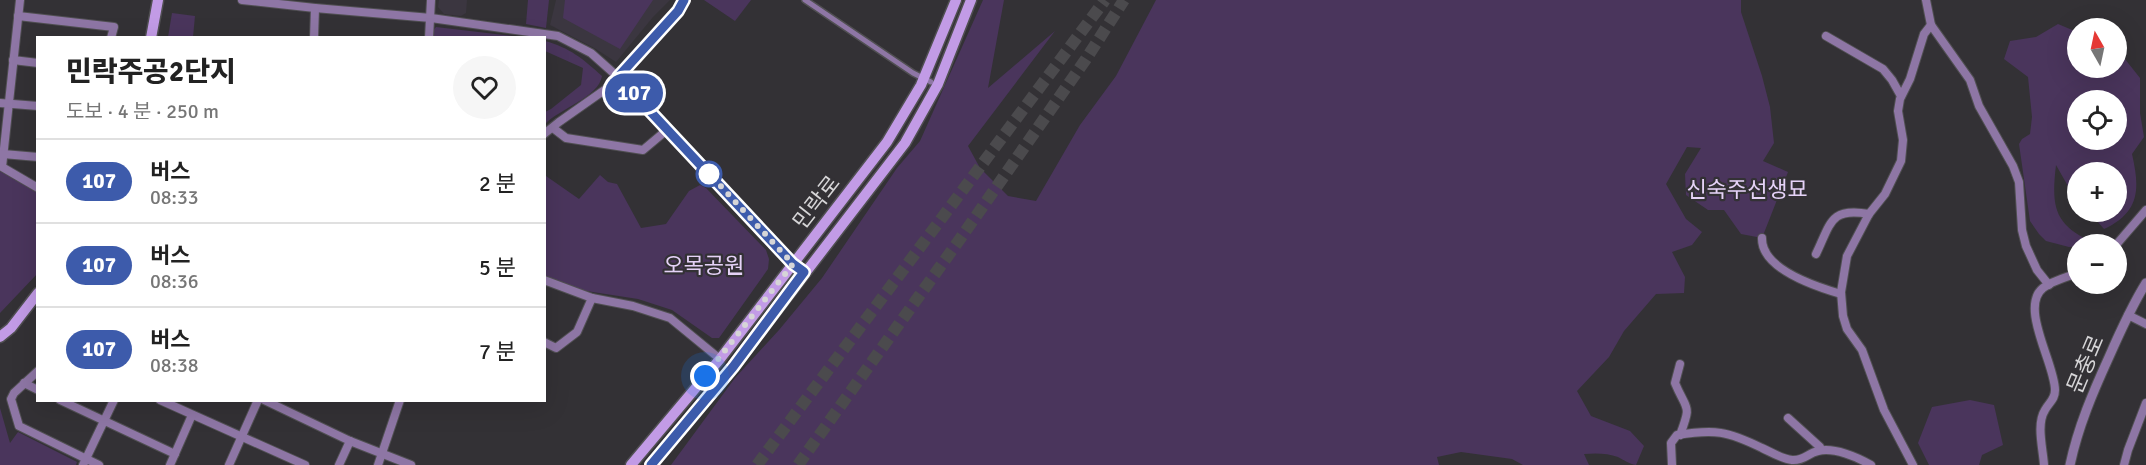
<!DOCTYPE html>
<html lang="ko">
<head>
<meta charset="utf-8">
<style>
	body { margin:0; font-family:Signika,"Noto Sans KR",sans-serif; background:#f6f6f6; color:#222; height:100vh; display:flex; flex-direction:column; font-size:22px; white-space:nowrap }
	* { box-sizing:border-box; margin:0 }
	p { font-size:20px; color:#767676 }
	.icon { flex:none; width:33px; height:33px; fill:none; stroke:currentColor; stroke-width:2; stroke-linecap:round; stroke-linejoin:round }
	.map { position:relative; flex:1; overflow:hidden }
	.side { position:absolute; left:36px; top:36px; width:510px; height:366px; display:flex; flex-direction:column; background:#fff; border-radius:0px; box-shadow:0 6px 24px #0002 }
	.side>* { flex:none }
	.badge { padding:0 12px; border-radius:20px; font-size:21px; line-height:39px }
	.needle { width:39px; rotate:351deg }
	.tools { position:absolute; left:2067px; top:18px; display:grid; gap:12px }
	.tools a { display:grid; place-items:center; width:60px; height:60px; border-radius:50%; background:#fff; box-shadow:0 6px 24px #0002; font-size:30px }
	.you { position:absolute; width:30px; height:30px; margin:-15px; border:4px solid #fff; border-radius:50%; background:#1a73e8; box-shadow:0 0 0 9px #1a73e833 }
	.map>.badge { position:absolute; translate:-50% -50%; box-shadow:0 0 0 3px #fff }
	.round { display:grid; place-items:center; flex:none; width:63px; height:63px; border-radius:32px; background:#f6f6f6 }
	.summary { display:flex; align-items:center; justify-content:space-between; height:102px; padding:0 30px }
	h1 { font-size:28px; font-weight:800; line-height:45px }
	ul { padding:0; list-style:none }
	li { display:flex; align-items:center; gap:18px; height:84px; padding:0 30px; border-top:2px solid #e0e0e0 }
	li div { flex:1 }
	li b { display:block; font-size:22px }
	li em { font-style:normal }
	li .badge { min-width:66px; font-weight:700; text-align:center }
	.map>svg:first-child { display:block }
	.built { fill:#3b3640 }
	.green { fill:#4a355c; fill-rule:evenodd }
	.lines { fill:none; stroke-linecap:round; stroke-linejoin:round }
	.trunk-tunnel { stroke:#4b4a4d; stroke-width:12; stroke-dasharray:12 6; stroke-linecap:butt }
	.pedestrian-casing { stroke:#504f52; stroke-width:8 }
	.minor-casing { stroke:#504f52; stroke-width:10 }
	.tertiary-casing { stroke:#504f52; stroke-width:11 }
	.secondary-casing { stroke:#504f52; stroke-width:13 }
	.pedestrian { stroke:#8e76a5; stroke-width:5 }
	.minor { stroke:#8e76a5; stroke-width:8 }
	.tertiary { stroke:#8e76a5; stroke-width:9 }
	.secondary { stroke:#c29be6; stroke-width:10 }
	.line-casing { stroke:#fff; stroke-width:14 }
	.line { stroke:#3d5bab; stroke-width:9 }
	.walk { stroke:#d6d5d7; stroke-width:6; stroke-dasharray:0 10.8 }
	.stop-dot { fill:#fff; stroke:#3d5bab; stroke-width:3 }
	.labels { text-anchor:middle; stroke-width:4.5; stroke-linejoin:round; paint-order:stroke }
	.park-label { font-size:22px; fill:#e5d2f7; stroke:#333135 }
	.street-label { font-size:22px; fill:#d6d5d7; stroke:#333135 }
</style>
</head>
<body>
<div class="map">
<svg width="2146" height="465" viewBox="0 0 2146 465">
	<rect width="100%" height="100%" fill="#333135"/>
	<g class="built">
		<path d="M439 0H467L466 13 461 16 444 14 438 7Z"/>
		<path d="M556 0H670L653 17 616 62 596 49 550 25Z"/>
	</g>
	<g class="green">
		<path d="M528 0H549L546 28 526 24Z"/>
		<path d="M565 0H653L620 49 563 18Z"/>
		<path d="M704 0H751L735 21Z"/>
		<path d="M983 0H1004L988 88 1055 31 968 146 980 168 1008 196 1036 201 1080 125 1116 76 1156 0H1741V12L1762 76 1770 107 1774 143 1763 161 1788 172 1762 238 1741 234 1724 210H1708L1686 195 1685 174 1701 148 1687 147 1666 184 1686 219 1702 232 1692 245 1672 252 1685 277 1684 293 1656 294 1624 331 1609 357 1577 391 1591 416 1630 431 1644 446 1636 465C1629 464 1624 460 1618 457 1608 453 1595 453 1584 454L1589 465H1523L1512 459 1461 452 1437 457 1439 465H671L735 378 779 330 822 278 897 168 920 141Z"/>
		<path d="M172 13 195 16 193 37H168Z"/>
		<path d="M2058 24 2077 32 2078 68H2116L2117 49 2140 78V113L2144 137 2132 154C2140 189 2140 212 2104 229L2089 212H2116V172H2078L2077 202 2056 165C2051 208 2054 226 2097 244L2069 247 2046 241 2039 234 2030 221 2019 144 2022 139 2030 134 2032 117 2028 77 2004 59 2010 41 2036 37ZM2078 100H2116V140H2078Z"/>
		<path d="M436 27 521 37 431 38 432 32Z"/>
		<path d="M545 41C570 48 582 58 602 76 599 97 559 109 545 124V112L551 109 581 85 583 68 545 51Z"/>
		<path d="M0 171 37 192 38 273 0 313Z"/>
		<path d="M600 175 608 182 617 184 641 228 666 224 689 191 700 185 706 188 766 250 769 259 768 269 719 338H712L672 310 638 299 580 290 545 279 544 177 546 176 579 199Z"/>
		<path d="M1970 400 1994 405 2003 445 1982 455 1979 465H1929L1918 443 1932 407Z"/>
		<path d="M0 408 10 443 18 432 77 462 76 465H0Z"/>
	</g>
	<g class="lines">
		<g class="trunk-tunnel">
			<path d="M757 465 1105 0"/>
			<path d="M798 465 960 239 1086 59 1124 0"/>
		</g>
		<defs>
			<path id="pedestrian" d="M805 0 913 73 931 82"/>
			<g id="minor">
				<path d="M20 0 2 167 38 188"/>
				<path d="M242 0 315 8 431 18 558 36 591 53 618 77 793 264 804 272"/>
				<path d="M1926 0 1931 25 1970 80 1979 106 2013 166 2019 182 2022 230 2026 246 2037 270 2049 285"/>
				<path d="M18 16 114 27 111 38"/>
				<path d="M1826 36 1883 69 1892 80 1901 96"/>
				<path d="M314 38 315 8"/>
				<path d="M429 38 431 0"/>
				<path d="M13 60 38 63"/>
				<path d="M0 103 38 106"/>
				<path d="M553 128 566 138 643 150 668 129"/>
				<path d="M544 134 559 122 613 84 678 11 684 0"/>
				<path d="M3 154 38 157"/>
				<path d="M1762 238C1761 269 1817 287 1841 294"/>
				<path d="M2116 245 2146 210"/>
				<path d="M1816 254C1831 223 1830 207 1869 214"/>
				<path d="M544 280 592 298 633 306 670 318 720 359"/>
				<path d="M2128 315 2146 324"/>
				<path d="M544 342 556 348 577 332 592 298"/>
				<path d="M38 371 14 393 11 399 19 426 99 465"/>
				<path d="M24 383 38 390"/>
				<path d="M60 400 175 454"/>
				<path d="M160 400 305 465"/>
				<path d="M264 400 350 441 411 465"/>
				<path d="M1788 418 1820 447 1821 450"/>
				<path d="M1680 435C1692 403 1687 412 1675 383L1680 364"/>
				<path d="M83 465 114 400"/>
				<path d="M170 465 192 415"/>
				<path d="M229 465 258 400"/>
				<path d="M339 465 350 441"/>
				<path d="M378 465 400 400"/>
				<path d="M1672 465 1671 443 1677 435C1715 429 1727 431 1762 448 1771 452 1782 459 1792 460 1804 461 1808 453 1818 451 1834 447 1857 457 1871 465"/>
				<path d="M1913 465 1884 410 1862 350 1847 329 1843 316 1841 292 1847 256 1869 214 1885 194 1901 161 1903 140 1898 111 1900 99 1910 79 1924 34 1931 25"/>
				<path d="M2044 465C2043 449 2036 424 2045 410 2049 402 2055 400 2055 390 2055 364 2019 307 2043 288 2052 281 2067 277 2078 273"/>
				<path d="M2124 465 2128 450 2146 403"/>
			</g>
			<path id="tertiary" d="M2070 465C2078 427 2093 392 2109 357 2120 332 2131 307 2146 283"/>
			<g id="secondary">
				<path d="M151 38 158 0"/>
				<path d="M0 337 11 328 38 293"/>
				<path d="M631 465 720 359 887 142 921 85 956 0"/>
				<path d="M651 465 733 367 905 143 938 84 971 0"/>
			</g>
		</defs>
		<use href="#pedestrian" class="pedestrian-casing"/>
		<use href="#minor" class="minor-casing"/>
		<use href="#tertiary" class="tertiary-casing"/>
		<use href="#secondary" class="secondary-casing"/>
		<use href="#pedestrian" class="pedestrian"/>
		<use href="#minor" class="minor"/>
		<use href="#tertiary" class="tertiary"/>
		<use href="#secondary" class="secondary"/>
	</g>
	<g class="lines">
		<defs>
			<path id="line" d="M651 465 733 367 804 272 793 264 618 77 678 11 684 0"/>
		</defs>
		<use href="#line" class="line-casing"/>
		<use href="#line" class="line"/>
		<path class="walk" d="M705 376 793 264 704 168 709 174"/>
	</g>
	<circle class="stop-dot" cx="709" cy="174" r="12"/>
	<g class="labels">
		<g class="park-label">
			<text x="1747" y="197">신숙주선생묘</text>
			<text x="704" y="273">오목공원</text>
		</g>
		<g class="street-label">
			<text transform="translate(816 202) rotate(-52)" y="8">민락로</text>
			<text transform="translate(2085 364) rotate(-67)" y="8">문충로</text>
		</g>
	</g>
</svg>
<div class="tools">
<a><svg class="needle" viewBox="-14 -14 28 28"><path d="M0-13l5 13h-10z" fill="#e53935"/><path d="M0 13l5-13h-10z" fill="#767676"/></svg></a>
<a><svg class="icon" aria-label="locate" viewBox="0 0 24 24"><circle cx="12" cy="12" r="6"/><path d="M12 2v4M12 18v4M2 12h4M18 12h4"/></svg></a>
<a>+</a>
<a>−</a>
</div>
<div class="you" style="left:705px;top:376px"></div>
<b class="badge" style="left:634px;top:93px;background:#3d5bab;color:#fff">107</b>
<section class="side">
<div class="summary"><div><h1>민락주공2단지</h1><p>도보 · 4 분 · 250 m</p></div><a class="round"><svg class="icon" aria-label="heart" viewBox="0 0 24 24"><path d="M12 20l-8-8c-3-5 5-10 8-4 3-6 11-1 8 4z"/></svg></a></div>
<ul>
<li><span class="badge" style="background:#3d5bab;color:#fff">107</span><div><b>버스</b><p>08:33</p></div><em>2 분</em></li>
<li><span class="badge" style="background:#3d5bab;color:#fff">107</span><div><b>버스</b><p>08:36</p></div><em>5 분</em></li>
<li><span class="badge" style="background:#3d5bab;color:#fff">107</span><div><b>버스</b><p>08:38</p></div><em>7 분</em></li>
</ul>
</section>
</div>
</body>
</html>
